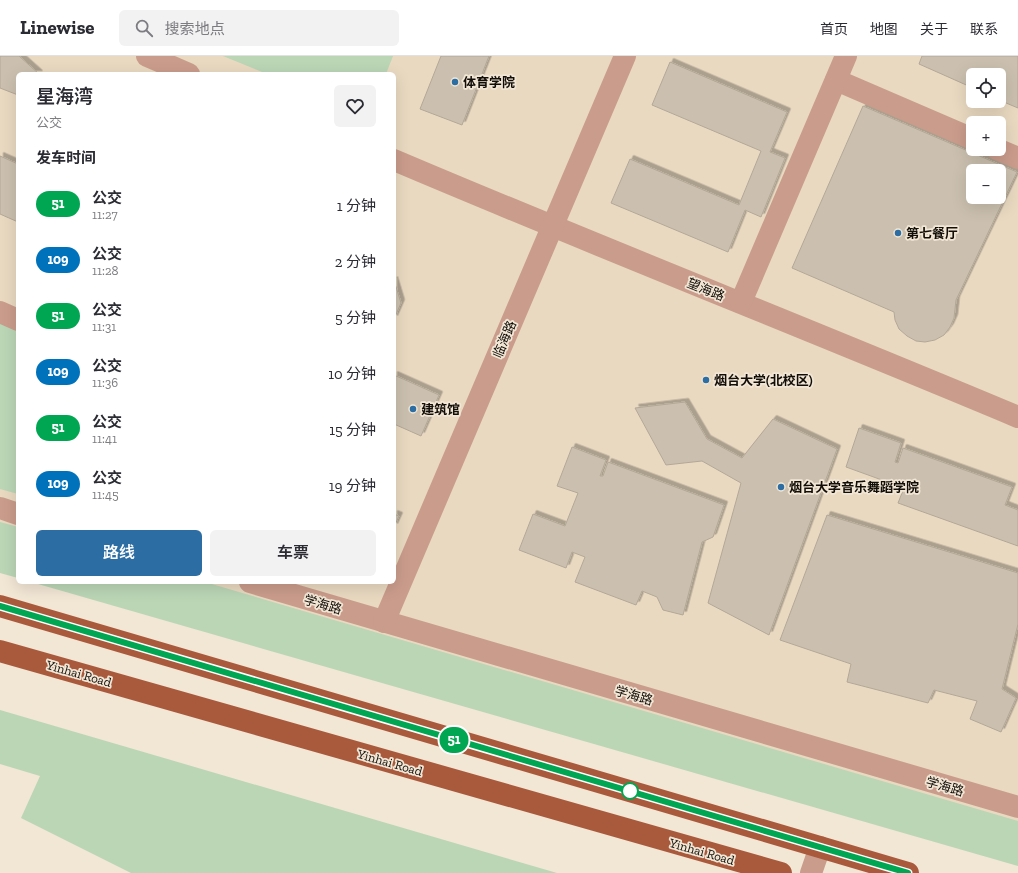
<!DOCTYPE html>
<html lang="zh">
<head>
<meta charset="utf-8">
<style>
	body { margin:0; font-family:"Zilla Slab","Noto Sans SC",serif; background:#f2f2f3; color:#2b2b33; height:100vh; display:flex; flex-direction:column; font-size:15px; white-space:nowrap }
	* { box-sizing:border-box; margin:0 }
	p { font-size:13px; color:#7c7c81 }
	.icon { flex:none; width:22px; height:22px; fill:none; stroke:currentColor; stroke-width:2; stroke-linecap:round; stroke-linejoin:round }
	.map { position:relative; flex:1; overflow:hidden }
	.details { position:absolute; left:16px; top:16px; width:380px; height:512px; display:flex; flex-direction:column; background:#fff; border-radius:6px; box-shadow:0 4px 16px #0002 }
	.details>* { flex:none }
	.badge { padding:0 8px; border-radius:13px; font-size:14px; line-height:26px }
	.buttons { position:absolute; left:966px; top:12px; display:grid; gap:8px }
	.buttons a { display:grid; place-items:center; width:40px; height:40px; border-radius:6px; background:#fff; box-shadow:0 4px 16px #0002; font-size:20px }
	.map>.badge { position:absolute; translate:-50% -50%; box-shadow:0 0 0 2px #fff }
	h2 { padding:0 20px; font-size:15px; line-height:36px }
	.round { display:grid; place-items:center; flex:none; width:42px; height:42px; border-radius:6px; background:#f2f2f3 }
	.summary { display:flex; align-items:center; justify-content:space-between; height:68px; padding:0 20px }
	h1 { font-size:19px; font-weight:600; line-height:30px }
	.action { display:flex; gap:8px; margin-top:auto; padding:8px 20px }
	.action a { flex:1; height:46px; border-radius:6px; background:#2c6da3; color:#fff; font-size:16px; font-weight:600; line-height:46px; text-align:center }
	.action a+a { background:#f2f2f3; color:#2b2b33 }
	ul { padding:0; list-style:none }
	li { display:flex; align-items:center; gap:12px; height:56px; padding:0 20px }
	li div { flex:1 }
	li b { display:block; font-size:15px }
	li em { font-style:normal }
	li .badge { min-width:44px; font-weight:700; text-align:center }
	header { display:flex; align-items:center; gap:24px; box-sizing:border-box; height:56px; padding:0 20px; background:#fff; border-bottom:1px solid #e1e1e2 }
	header strong { font-size:19px }
	nav { display:flex; gap:22px; margin-inline-start:auto; font-size:14px }
	.search { width:280px; height:36px; background:#f2f2f3; display:flex; align-items:center; gap:10px; box-sizing:border-box; padding:0 14px; border-radius:6px; color:#7c7c81; font-size:15px }
	.map>svg:first-child { display:block }
	.built { fill:#e9d9c1; fill-rule:evenodd }
	.green { fill:#bad6b5 }
	.building { fill:#cbc0af; stroke:#b3a897; fill-rule:evenodd; filter:url(#shadow) }
	.lines { fill:none; stroke-linecap:round; stroke-linejoin:round }
	.minor { stroke:#ca9c8c; stroke-width:22 }
	.major { stroke:#a9593c; stroke-width:22 }
	.line-casing { stroke:#fff; stroke-width:9 }
	.line { stroke:#00a651; stroke-width:6 }
	.poi-dot { fill:#2c6da3; stroke:#f2e6d5; stroke-width:1.5 }
	.stop-dot { fill:#fff; stroke:#00a651; stroke-width:2 }
	.labels { text-anchor:middle; stroke-width:3.5; stroke-linejoin:round; paint-order:stroke }
	.poi-label { font-size:13px; font-weight:bold; fill:#110d08; stroke:#f2e6d5; text-anchor:start }
	.street-label { font-size:13px; fill:#110d08; stroke:#f2e6d5 }
</style>
</head>
<body>
<header>
<strong>Linewise</strong>
<div class="search"><svg class="icon" aria-label="search" viewBox="0 0 24 24"><circle cx="10" cy="10" r="6"/><path d="M15 15l6 6"/></svg>搜索地点</div>
<nav><a>首页</a><a>地图</a><a>关于</a><a>联系</a></nav>
</header>
<div class="map">
<svg width="1018" height="817" viewBox="0 0 1018 817">
	<defs>
		<filter id="shadow"><feDropShadow dx="3.5" dy="-3.5" stdDeviation="0" flood-color="#0004"/></filter>
	</defs>
	<rect width="100%" height="100%" fill="#f2e6d5"/>
	<path class="built" d="M0 0H1018V796L68 526H394V18H18V512L0 507ZM973 19H999V45H973ZM973 67H999V93H973ZM973 115H999V141H973Z"/>
	<g class="green">
		<path d="M223 0H393L386 18H267Z"/>
		<path d="M0 267 18 274V438L0 433Z"/>
		<path d="M0 466 18 471V522L0 517Z"/>
		<path d="M31 526H205L1018 765V810Z"/>
		<path d="M0 654 557 817H131L21 762 40 720 0 708Z"/>
	</g>
	<g class="building">
		<path d="M0 0H19L39 18H18V39L0 32Z"/>
		<path d="M441 0H489L462 69 420 53Z"/>
		<path d="M922 0H1018V52L999 44V19H973V32L919 8Z"/>
		<path d="M670 6 787 56 770 96 785 102 761 161 745 154 728 196 611 147 630 103 739 149 761 95 652 49Z"/>
		<path d="M863 50 1017 116 956 244 954 262 950 271 944 279 935 284 925 286 916 285 907 280 899 273 895 264 894 256 792 212ZM973 115H999V141H973Z"/>
		<path d="M0 100 18 108V166L0 158Z"/>
		<path d="M394 224 401 247 394 263Z"/>
		<path d="M394 319 439 339 421 380 394 368Z"/>
		<path d="M685 346 707 383 742 402 773 363 837 393 769 579 708 547 741 427 702 405 666 409 635 352Z"/>
		<path d="M859 372 901 387 895 406 898 407 903 392 1012 431 1005 449 1018 454V490L898 447 904 432 846 411Z"/>
		<path d="M572 391 606 404 600 420H603L608 406 724 449 713 481 702 486 683 559 663 554 657 541 642 535 636 549 575 526 585 501 572 496 566 512 519 494 533 458 565 470 578 437 557 430Z"/>
		<path d="M394 458 399 460 394 471Z"/>
		<path d="M827 459 1018 517V568L1002 633 1016 642 1001 676 970 663 977 645 934 634 928 647 847 626 851 608 780 584Z"/>
	</g>
	<g class="lines">
		<g class="minor">
			<path d="M147 0 189 18"/>
			<path d="M836 24 973 83"/>
			<path d="M997 93 1018 102"/>
			<path d="M394 104C601 192 811 274 1018 361"/>
			<path d="M741 246 846 0"/>
			<path d="M0 256 18 264"/>
			<path d="M0 452 18 458"/>
			<path d="M250 526 1018 751"/>
			<path d="M384 566 625 0"/>
			<path d="M811 817 820 791"/>
		</g>
		<g class="major">
			<path d="M0 550 908 817"/>
			<path d="M0 595 781 817"/>
		</g>
	</g>
	<g class="lines">
		<defs>
			<path id="line" d="M0 550 908 817"/>
		</defs>
		<use href="#line" class="line-casing"/>
		<use href="#line" class="line"/>
	</g>
	<g class="poi-dot">
		<circle cx="455" cy="26" r="4"/>
		<circle cx="898" cy="177" r="4"/>
		<circle cx="706" cy="324" r="4"/>
		<circle cx="413" cy="353" r="4"/>
		<circle cx="781" cy="431" r="4"/>
	</g>
	<circle class="stop-dot" cx="630" cy="735" r="8"/>
	<g class="labels">
		<g class="poi-label">
			<text x="463" y="31">体育学院</text>
			<text x="906" y="182">第七餐厅</text>
			<text x="714" y="329">烟台大学(北校区)</text>
			<text x="421" y="358">建筑馆</text>
			<text x="789" y="436">烟台大学音乐舞蹈学院</text>
		</g>
		<g class="street-label">
			<text transform="translate(706 233) rotate(22)" y="5">望海路</text>
			<text transform="translate(504 283) rotate(-67)" y="5">临海路</text>
			<text transform="translate(323 548) rotate(16)" y="5">学海路</text>
			<text transform="translate(79 617) rotate(16)" y="5">Yinhai Road</text>
			<text transform="translate(634 639) rotate(16)" y="5">学海路</text>
			<text transform="translate(390 706) rotate(16)" y="5">Yinhai Road</text>
			<text transform="translate(945 730) rotate(16)" y="5">学海路</text>
			<text transform="translate(702 795) rotate(16)" y="5">Yinhai Road</text>
		</g>
	</g>
</svg>
<div class="buttons">
<a><svg class="icon" aria-label="locate" viewBox="0 0 24 24"><circle cx="12" cy="12" r="6"/><path d="M12 2v4M12 18v4M2 12h4M18 12h4"/></svg></a>
<a>+</a>
<a>−</a>
</div>
<b class="badge" style="left:454px;top:684px;background:#00a651;color:#fff">51</b>
<section class="details">
<div class="summary"><div><h1>星海湾</h1><p>公交</p></div><a class="round"><svg class="icon" aria-label="heart" viewBox="0 0 24 24"><path d="M12 20l-8-8c-3-5 5-10 8-4 3-6 11-1 8 4z"/></svg></a></div>
<h2>发车时间</h2>
<ul>
<li><span class="badge" style="background:#00a651;color:#fff">51</span><div><b>公交</b><p>11:27</p></div><em>1 分钟</em></li>
<li><span class="badge" style="background:#0072bc;color:#fff">109</span><div><b>公交</b><p>11:28</p></div><em>2 分钟</em></li>
<li><span class="badge" style="background:#00a651;color:#fff">51</span><div><b>公交</b><p>11:31</p></div><em>5 分钟</em></li>
<li><span class="badge" style="background:#0072bc;color:#fff">109</span><div><b>公交</b><p>11:36</p></div><em>10 分钟</em></li>
<li><span class="badge" style="background:#00a651;color:#fff">51</span><div><b>公交</b><p>11:41</p></div><em>15 分钟</em></li>
<li><span class="badge" style="background:#0072bc;color:#fff">109</span><div><b>公交</b><p>11:45</p></div><em>19 分钟</em></li>
</ul>
<div class="action"><a>路线</a><a>车票</a></div>
</section>
</div>
</body>
</html>
